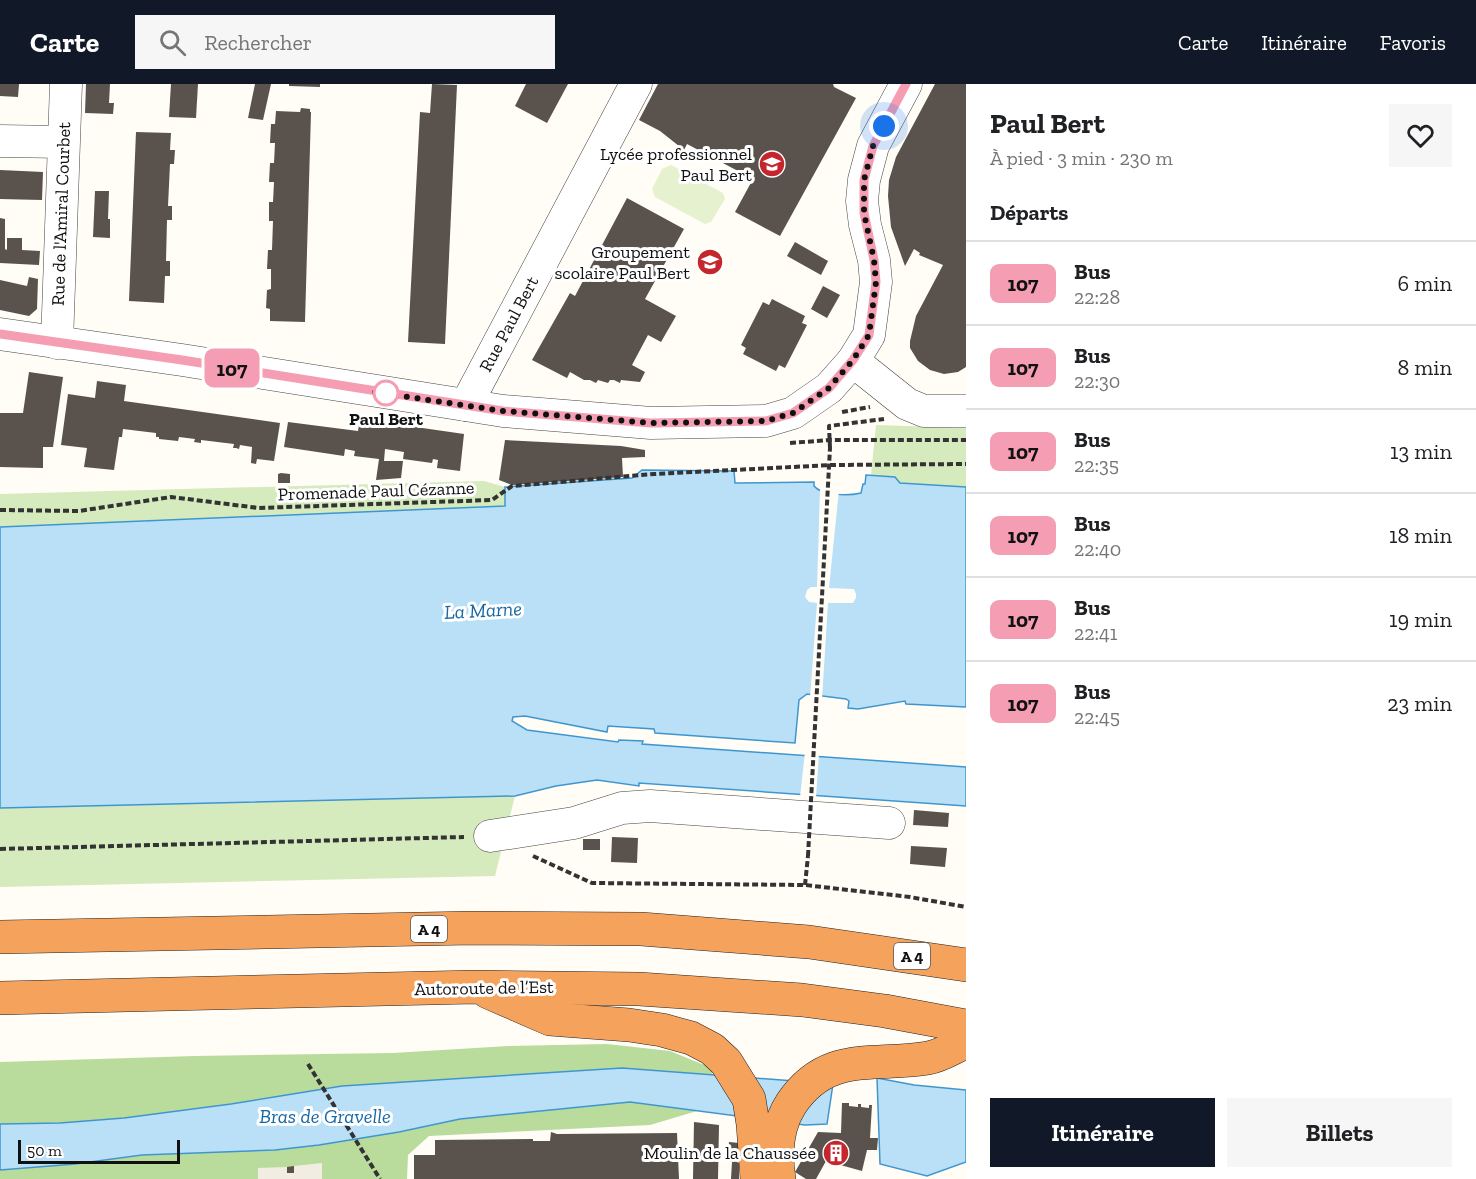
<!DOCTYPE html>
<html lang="fr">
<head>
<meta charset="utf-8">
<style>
	body { margin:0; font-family:"Zilla Slab",serif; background:#f6f6f6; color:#202124; height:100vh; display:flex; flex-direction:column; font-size:22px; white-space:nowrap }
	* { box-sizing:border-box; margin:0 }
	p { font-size:20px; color:#757577 }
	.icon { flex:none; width:33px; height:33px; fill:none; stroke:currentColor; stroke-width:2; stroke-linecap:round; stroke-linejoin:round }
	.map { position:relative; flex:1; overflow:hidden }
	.side { display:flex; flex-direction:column; background:#fff; width:510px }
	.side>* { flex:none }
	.badge { padding:0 12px; border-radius:9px; font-size:21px; line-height:39px }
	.scale { position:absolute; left:18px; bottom:15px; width:162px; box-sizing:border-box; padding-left:6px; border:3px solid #111; border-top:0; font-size:16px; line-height:21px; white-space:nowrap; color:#111; -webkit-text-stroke:4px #fff; paint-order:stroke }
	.you { position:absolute; width:30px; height:30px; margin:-15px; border:4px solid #fff; border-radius:50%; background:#1a73e8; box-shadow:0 0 0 9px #1a73e833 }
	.map>.badge { position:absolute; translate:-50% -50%; box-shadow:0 0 0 3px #fff }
	h2 { padding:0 24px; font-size:22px; line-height:54px }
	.round { display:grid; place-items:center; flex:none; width:63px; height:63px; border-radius:0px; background:#f6f6f6 }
	.head { display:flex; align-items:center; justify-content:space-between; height:102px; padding:0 24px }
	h1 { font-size:28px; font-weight:800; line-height:45px }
	.action { display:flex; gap:12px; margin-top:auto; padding:12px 24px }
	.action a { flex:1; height:69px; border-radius:0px; background:#111827; color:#fff; font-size:24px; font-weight:800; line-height:69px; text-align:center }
	.action a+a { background:#f6f6f6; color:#202124 }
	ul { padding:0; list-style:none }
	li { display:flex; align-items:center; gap:18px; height:84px; padding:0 24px; border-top:2px solid #e0e0e0 }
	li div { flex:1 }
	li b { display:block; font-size:22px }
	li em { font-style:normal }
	li .badge { min-width:66px; font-weight:700; text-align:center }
	header { display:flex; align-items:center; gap:36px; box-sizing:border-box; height:84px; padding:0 30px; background:#111827; color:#fff }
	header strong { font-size:28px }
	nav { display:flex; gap:33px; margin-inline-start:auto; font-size:21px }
	.search { width:420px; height:54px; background:#f6f6f6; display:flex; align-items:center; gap:15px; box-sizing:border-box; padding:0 21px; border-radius:0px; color:#757577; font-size:22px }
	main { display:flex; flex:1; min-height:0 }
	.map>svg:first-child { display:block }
	.green { fill:#d5ebbd }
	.forest { fill:#b9dc9c }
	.pitch { fill:#e6f2cf }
	.plaza { fill:#f1ede2 }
	.water { fill:#b9e0f7; stroke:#3f96cf; stroke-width:1.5 }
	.pier { fill:#fffdf5 }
	.building { fill:#5a524d }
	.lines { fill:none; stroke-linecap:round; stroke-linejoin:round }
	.minor-casing { stroke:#444; stroke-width:33 }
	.highway-casing { stroke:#222; stroke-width:34 }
	.path { stroke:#333; stroke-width:4; stroke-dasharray:6 3; stroke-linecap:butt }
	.minor { stroke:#fff; stroke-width:32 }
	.highway { stroke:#f5a25d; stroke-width:33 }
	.path-bridge { stroke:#333; stroke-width:4; stroke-dasharray:6 3; stroke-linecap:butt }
	.line-casing { stroke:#fff; stroke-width:14 }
	.line { stroke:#f59eb3; stroke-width:9 }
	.walk { stroke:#111; stroke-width:6; stroke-dasharray:0 10.8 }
	.stop-dot { fill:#fff; stroke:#f59eb3; stroke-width:3 }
	.labels { text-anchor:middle; stroke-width:6; stroke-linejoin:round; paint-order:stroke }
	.shield { fill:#fff; stroke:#585858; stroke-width:1.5 }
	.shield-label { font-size:16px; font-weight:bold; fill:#111 }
	.poi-label { font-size:18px; fill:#111; stroke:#fff; text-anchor:end }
	.street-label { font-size:18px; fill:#111; stroke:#fff }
	.stop-label { font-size:18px; font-weight:bold; fill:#111; stroke:#fff }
	.water-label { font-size:20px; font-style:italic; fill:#1768a6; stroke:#fff }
</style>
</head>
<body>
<header>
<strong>Carte</strong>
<div class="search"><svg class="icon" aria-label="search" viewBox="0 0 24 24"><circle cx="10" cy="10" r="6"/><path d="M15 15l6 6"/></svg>Rechercher</div>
<nav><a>Carte</a><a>Itinéraire</a><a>Favoris</a></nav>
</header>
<main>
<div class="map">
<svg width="966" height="1095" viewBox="0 0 966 1095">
	<rect width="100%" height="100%" fill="#fffdf5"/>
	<g class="green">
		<path d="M876 341 966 344V403L900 399 871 391Z"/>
		<path d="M484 397 505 403V422L0 443V410Z"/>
		<path d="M515 712 495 792 0 803V724Z"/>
	</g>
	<g class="forest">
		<path d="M607 960 670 967 714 985 711 992 622 984 342 1002 231 1020 124 1034 60 1039 0 1040V978L195 972 393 969 508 962Z"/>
		<path d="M630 1018 697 1027 650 1041 429 1052 408 1071 407 1095H0V1086L75 1080 142 1071 275 1066 399 1048 460 1035Z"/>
	</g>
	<path class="pitch" d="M671 81 723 109 725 115 711 138 705 140 655 113 652 105 662 85Z"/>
	<path class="plaza" d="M322 1079V1095H258V1084L287 1083V1089H293L294 1082Z"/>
	<g class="water">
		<path d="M642 386 734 387 735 399 814 398V402C822 412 849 412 861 409L863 400H865L866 391 895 393 900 399 966 403V623L906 620 905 617 858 625 848 624 849 617 846 615 807 610 799 616 795 659 655 649 654 645 608 642 607 648 525 632 513 633 512 637 527 646 618 658 619 656 643 657 642 660 966 683V722L639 699V702L597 696 556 702 515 712 0 724V443L505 422V403L632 394Z"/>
		<path d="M622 984 833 1000 827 1040 805 1041 630 1018 460 1035 399 1048 319 1061 275 1066 142 1071 75 1080 0 1086V1040L60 1039 124 1034 231 1020 342 1002Z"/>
		<path d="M877 994 914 1001 966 1006V1078L927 1092 880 1080Z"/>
	</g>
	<g class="pier">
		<path d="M820 405 839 406 829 504 854 505 856 510V514L853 519H828L822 615 810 614 817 519 809 518 805 513 807 506 811 503H817Z"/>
		<path d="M805 668 819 669 816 714 800 713Z"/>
	</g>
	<g class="building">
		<path d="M0 0H19L18 13 0 12Z"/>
		<path d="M86 0H110L109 19H114L113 30 85 29Z"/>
		<path d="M171 0H198L196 34 169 33Z"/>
		<path d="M255 0H271L263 36 248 34Z"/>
		<path d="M289 0H320V3L289 2Z"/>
		<path d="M432 0 457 1 445 260 408 258 420 28 430 29Z"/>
		<path d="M526 0H568L547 39 515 22Z"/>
		<path d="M658 0H833L834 3 856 14 780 152 735 128 753 95 687 60 684 66 660 47 639 36Z"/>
		<path d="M935 0H966V283L958 288 944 290 930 286 918 277 910 264V257L916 232 943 181 919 171 920 169 914 165 905 182 891 143 888 112 889 96 896 73Z"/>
		<path d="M301 24 310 25V28H311L305 238 270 237V225L266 224 267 206 271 205V185H267L268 166H272L273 137H269V118H273L274 98H269L270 79H274L275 59H270L271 40H275L276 27 300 28Z"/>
		<path d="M136 48 171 49 170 66H175L174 80H170L168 122H172V136H167L166 177H170V192H165L164 219 129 217Z"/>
		<path d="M0 86 43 88 42 116 0 115Z"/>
		<path d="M95 107H109L108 135H110V154L93 153Z"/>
		<path d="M627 114 684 145 645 215 676 232 661 258 648 251 632 281 645 288 640 298 621 296 620 299 614 296H610L608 299 598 296 596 299 590 296H584L570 288 567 294 532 276 570 209 575 212Z"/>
		<path d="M0 134 5 135V165L7 166V154H22V166L40 167 39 181 0 179Z"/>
		<path d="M795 158 828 177 821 191 787 172Z"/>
		<path d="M29 193 38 195 37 225 29 232 0 226V196L27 202Z"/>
		<path d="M823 202 840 211 827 234 811 225Z"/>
		<path d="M772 215 805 232 802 239 807 241 785 284 779 281 776 287 743 270 746 264 741 261 763 218 769 221Z"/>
		<path d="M29 288 63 293 53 363H43V384L0 383V329H23Z"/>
		<path d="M97 297 126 301 124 317 280 339 274 377 257 375 256 380 251 379 252 363 240 361 239 365 236 364H233L234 360 201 356V359L194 358 195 355 179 353 178 357 159 355V353H156V349L123 345 122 353H119L114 386 84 383 87 364 61 361 68 310 95 314Z"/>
		<path d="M360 335 464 350 460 387 437 384 438 376 433 375 432 379 403 375 404 368 385 365 384 377H403L401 394 376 396 379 375 354 372 355 367 345 365 344 372 284 363 288 338 358 347Z"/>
		<path d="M505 356 621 362 645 366V373L622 374 623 393 512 401 499 396Z"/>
		<path d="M281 389 290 390V399H278V390Z"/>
		<path d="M914 726 949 729 948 743 913 741Z"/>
		<path d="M612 753 638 754 637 779 611 778Z"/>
		<rect x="583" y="755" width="17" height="11"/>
		<path d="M911 762 947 764 945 783 910 780Z"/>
		<path d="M842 1019H849V1022L858 1023V1020H861V1023L869 1024V1021H872L870 1054H878L877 1066H867L862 1087 826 1077 816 1095H806L795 1088 818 1048 841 1049Z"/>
		<path d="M694 1038 719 1041 718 1095H693Z"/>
		<path d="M551 1048 557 1050 677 1049 679 1095H414V1071H435V1056L533 1055V1057H550Z"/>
		<path d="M729 1058 739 1059 737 1078 739 1079V1095H731L732 1078H727Z"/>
		<path d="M294 1082V1089H287V1083Z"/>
	</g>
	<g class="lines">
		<defs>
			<g id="minor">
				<path d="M0 57 63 58"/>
				<path d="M0 250 182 276 503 327 651 339 766 337 793 329 829 304 853 277 869 251 876 198 874 176 865 141 862 117 864 96 873 62 906 0"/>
				<path d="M57 259 66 0"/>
				<path d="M853 277 907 320 924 327H966"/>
				<path d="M466 321 636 0"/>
				<path d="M490 752 574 739 622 724 650 722 889 739"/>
			</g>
			<g id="highway">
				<path d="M0 853 473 844 641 845 809 858 966 881"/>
				<path d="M488 908 550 935 629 941 662 946 691 954 712 965 726 978 749 1015 753 1040 757 1095"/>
				<path d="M0 914 475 903 639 905 802 916 885 927 966 942"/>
				<path d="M779 1095C775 1069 776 1043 791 1020 827 966 874 983 928 974 941 972 954 963 966 958"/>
			</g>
		</defs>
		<use href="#minor" class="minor-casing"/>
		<use href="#highway" class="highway-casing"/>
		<g class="path">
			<path d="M842 328 870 323"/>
			<path d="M790 359 830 356H966"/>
			<path d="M830 364 829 342 884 335"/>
			<path d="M0 426 79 427 171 413 259 424 492 416 512 402 654 390 832 381 966 380"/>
			<path d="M0 765 464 753"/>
			<path d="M533 772 592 799 805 801 910 813 966 823"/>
			<path d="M805 801 808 772"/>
			<path d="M308 980 380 1095"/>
		</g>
		<use href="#minor" class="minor"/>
		<use href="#highway" class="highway"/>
		<path class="path-bridge" d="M808 772 830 364"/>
	</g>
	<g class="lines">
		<defs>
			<path id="line" d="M0 250 182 276 503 327 651 339 766 337 793 329 829 304 853 276 869 251 876 198 874 176 864 129V96L873 62 906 0"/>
		</defs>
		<use href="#line" class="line-casing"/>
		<use href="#line" class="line"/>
		<path class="walk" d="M386 309 375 308 503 327 651 339 766 337 793 329 829 304 853 276 869 251 876 198 874 176 864 129V96L873 62 884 42"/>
	</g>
	<defs>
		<symbol id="school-disc" viewBox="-11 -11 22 22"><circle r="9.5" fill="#c4262e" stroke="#fff"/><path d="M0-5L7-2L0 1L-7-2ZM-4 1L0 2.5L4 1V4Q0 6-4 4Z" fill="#fff"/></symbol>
		<symbol id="building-disc" viewBox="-11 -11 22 22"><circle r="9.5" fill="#c4262e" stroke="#fff"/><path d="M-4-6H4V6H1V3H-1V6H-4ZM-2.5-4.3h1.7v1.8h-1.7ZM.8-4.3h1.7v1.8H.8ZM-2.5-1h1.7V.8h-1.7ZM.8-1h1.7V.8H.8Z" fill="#fff"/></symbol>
	</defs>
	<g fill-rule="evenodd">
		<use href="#school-disc" x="757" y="65" width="30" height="30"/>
		<use href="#school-disc" x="695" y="163" width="30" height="30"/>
		<use href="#building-disc" x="821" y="1054" width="30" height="30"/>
	</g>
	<circle class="stop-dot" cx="386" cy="309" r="12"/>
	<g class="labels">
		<g class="shield">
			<rect x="411" y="832" width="36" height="26" rx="4.5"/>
			<rect x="894" y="859" width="36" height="26" rx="4.5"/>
		</g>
		<g class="shield-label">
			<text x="429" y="851">A 4</text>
			<text x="912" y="878">A 4</text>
		</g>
		<g class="poi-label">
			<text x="752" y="76">Lycée professionnel<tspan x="752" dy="21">Paul Bert</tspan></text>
			<text x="690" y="174">Groupement<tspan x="690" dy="21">scolaire Paul Bert</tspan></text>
			<text x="816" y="1075">Moulin de la Chaussée</text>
		</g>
		<g class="street-label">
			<text transform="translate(61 130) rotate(-88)" y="6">Rue de l'Amiral Courbet</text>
			<text transform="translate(509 240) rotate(-62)" y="6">Rue Paul Bert</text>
			<text transform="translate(376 407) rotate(-2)" y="6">Promenade Paul Cézanne</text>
			<text transform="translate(484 904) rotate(-1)" y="6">Autoroute de l’Est</text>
		</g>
		<g class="stop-label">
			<text x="386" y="341">Paul Bert</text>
		</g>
		<g class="water-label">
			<text transform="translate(483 526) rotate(-3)" y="7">La Marne</text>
			<text x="325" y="1039">Bras de Gravelle</text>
		</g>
	</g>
</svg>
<div class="scale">50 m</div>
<div class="you" style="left:884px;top:42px"></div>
<b class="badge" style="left:232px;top:284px;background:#f59eb3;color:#111">107</b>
</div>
<section class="side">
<div class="head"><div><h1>Paul Bert</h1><p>À pied · 3 min · 230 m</p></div><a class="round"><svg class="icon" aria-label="heart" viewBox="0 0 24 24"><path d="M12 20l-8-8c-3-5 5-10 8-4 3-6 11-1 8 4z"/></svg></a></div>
<h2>Départs</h2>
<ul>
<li><span class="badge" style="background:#f59eb3;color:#111">107</span><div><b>Bus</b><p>22:28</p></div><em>6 min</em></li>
<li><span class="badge" style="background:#f59eb3;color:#111">107</span><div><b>Bus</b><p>22:30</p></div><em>8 min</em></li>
<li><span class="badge" style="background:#f59eb3;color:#111">107</span><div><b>Bus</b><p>22:35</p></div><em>13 min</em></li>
<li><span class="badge" style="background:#f59eb3;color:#111">107</span><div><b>Bus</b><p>22:40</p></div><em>18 min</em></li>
<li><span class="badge" style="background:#f59eb3;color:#111">107</span><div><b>Bus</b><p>22:41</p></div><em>19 min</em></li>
<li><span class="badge" style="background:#f59eb3;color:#111">107</span><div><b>Bus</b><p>22:45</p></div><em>23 min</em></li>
</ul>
<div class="action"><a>Itinéraire</a><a>Billets</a></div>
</section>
</main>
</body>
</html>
